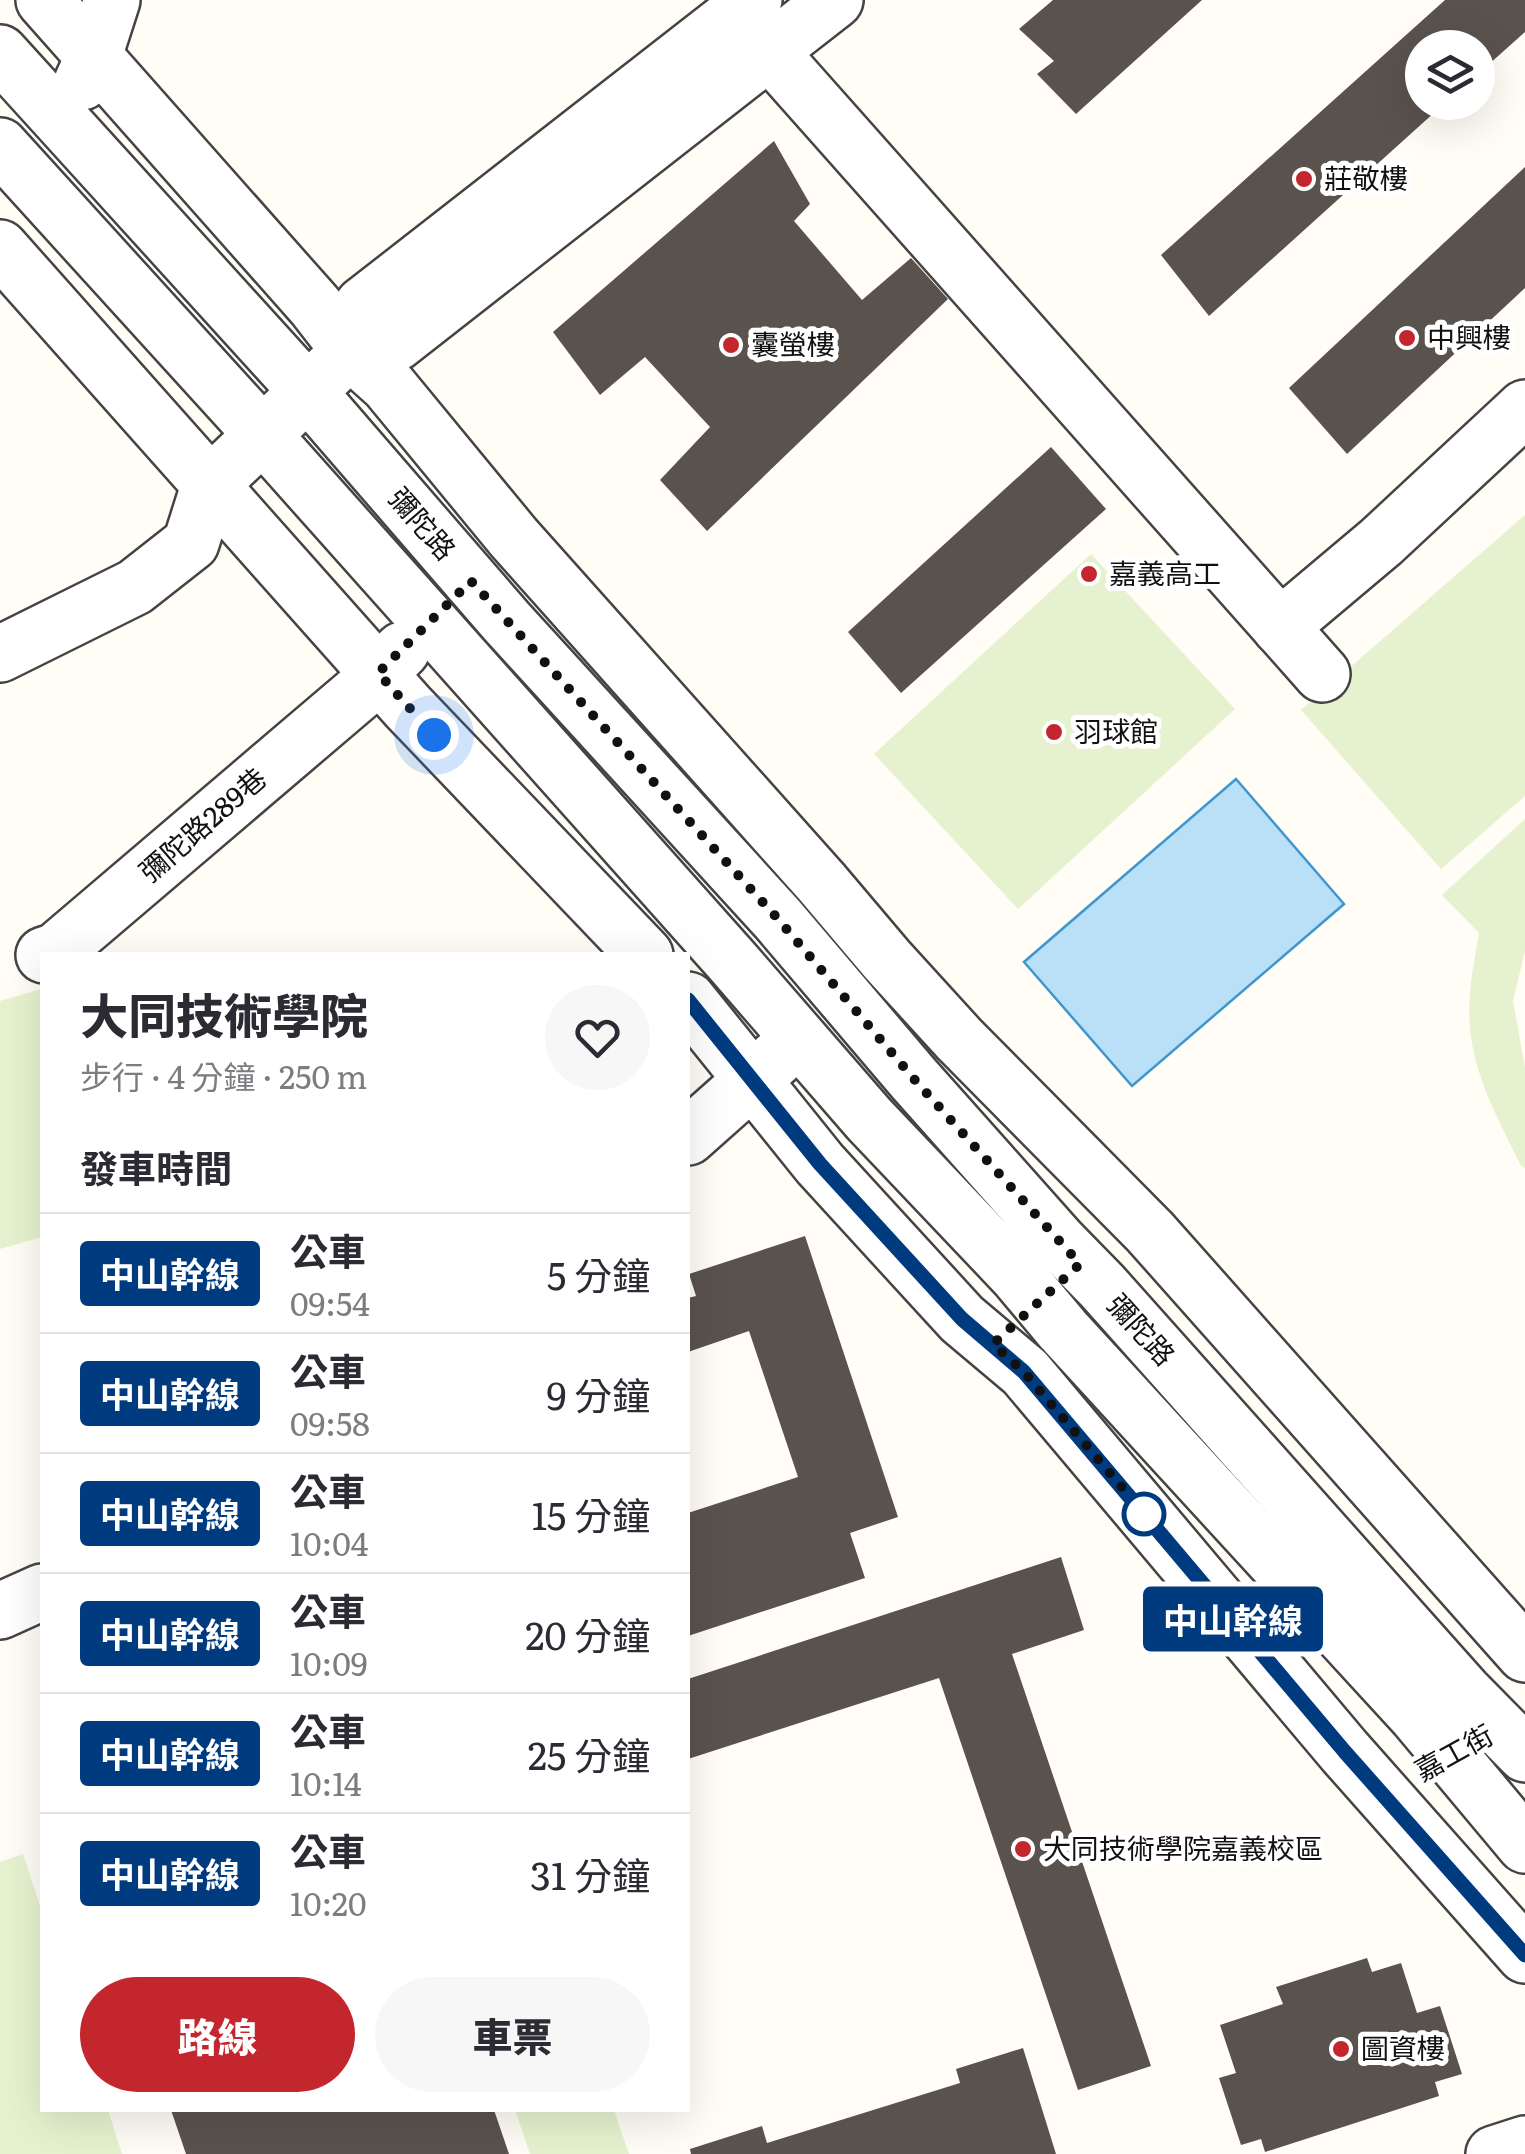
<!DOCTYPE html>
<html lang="zh-TW">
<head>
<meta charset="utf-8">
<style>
	body { margin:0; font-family:Literata,"Noto Sans TC",serif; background:#f7f7f7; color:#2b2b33; height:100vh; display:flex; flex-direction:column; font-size:38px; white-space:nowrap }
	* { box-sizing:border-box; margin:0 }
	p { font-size:32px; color:#7c7c81 }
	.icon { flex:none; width:55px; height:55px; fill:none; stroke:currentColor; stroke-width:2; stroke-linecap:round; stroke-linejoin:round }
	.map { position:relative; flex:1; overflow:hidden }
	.details { position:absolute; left:40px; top:952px; width:650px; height:1160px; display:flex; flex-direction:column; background:#fff; border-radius:0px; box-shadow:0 10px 40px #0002 }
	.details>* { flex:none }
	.badge { padding:0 20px; border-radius:8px; font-size:35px; line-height:65px }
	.buttons { position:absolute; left:1405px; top:30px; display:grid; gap:20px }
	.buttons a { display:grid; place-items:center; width:90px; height:90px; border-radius:50%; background:#fff; box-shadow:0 10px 40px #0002; font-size:50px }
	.you { position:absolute; width:50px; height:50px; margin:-25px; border:8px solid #fff; border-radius:50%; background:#1a73e8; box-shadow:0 0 0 15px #1a73e833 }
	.map>.badge { position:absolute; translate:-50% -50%; box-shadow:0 0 0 5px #fff }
	h2 { padding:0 40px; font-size:38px; line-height:90px }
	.round { display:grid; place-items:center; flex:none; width:105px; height:105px; border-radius:52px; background:#f7f7f7 }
	.headline { display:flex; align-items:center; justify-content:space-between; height:170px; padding:0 40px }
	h1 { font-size:48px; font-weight:800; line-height:75px }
	.button { display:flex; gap:20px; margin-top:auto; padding:20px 40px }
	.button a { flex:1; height:115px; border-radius:60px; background:#c4262e; color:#fff; font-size:40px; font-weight:800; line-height:115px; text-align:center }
	.button a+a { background:#f7f7f7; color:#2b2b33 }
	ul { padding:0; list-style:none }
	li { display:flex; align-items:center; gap:30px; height:120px; padding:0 40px; border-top:2px solid #e1e1e2 }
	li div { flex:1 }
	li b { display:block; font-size:38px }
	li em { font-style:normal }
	li .badge { min-width:110px; font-weight:700; text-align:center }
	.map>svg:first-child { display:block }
	.pitch { fill:#e6f2cf }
	.water { fill:#b9e0f7; stroke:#3f96cf; stroke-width:2.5 }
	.building { fill:#5a524d }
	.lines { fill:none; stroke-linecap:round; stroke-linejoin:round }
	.minor-casing { stroke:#444; stroke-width:60 }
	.minor { stroke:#fff; stroke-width:55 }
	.line-casing { stroke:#fff; stroke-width:22 }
	.line { stroke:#003b80; stroke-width:15 }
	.walk { stroke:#111; stroke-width:10; stroke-dasharray:0 18 }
	.poi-dot { fill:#c4262e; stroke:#fff; stroke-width:4 }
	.stop-dot { fill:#fff; stroke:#003b80; stroke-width:5 }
	.labels { text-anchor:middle; stroke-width:10; stroke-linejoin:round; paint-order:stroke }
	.poi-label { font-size:28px; fill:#111; stroke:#fff; text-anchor:start }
	.street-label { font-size:28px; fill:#111; stroke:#fff }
</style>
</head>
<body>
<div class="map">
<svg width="1525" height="2154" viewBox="0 0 1525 2154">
	<rect width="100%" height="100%" fill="#fffdf5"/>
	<g class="pitch">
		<path d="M1525 515V796L1441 869 1301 710Z"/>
		<path d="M1091 554 1235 709 1018 909 874 754Z"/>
		<path d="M1525 819V951L1513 1001 1525 1067V1168L1520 1164C1499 1120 1473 1075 1470 1026 1467 995 1474 963 1479 933L1442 895Z"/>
		<path d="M42 989V1237L0 1249V1001Z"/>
		<path d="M23 1854 42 1912V2110H108L122 2154H0V1862Z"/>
		<path d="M515 2110H614L629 2154H530Z"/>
	</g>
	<path class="water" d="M1236 779 1344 904 1132 1086 1024 962Z"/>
	<g class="building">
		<path d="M1053 0H1202L1076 114 1037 74 1054 61 1019 29Z"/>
		<path d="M1445 0H1525V32L1478 74V48H1422V102H1446L1209 316 1161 255Z"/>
		<path d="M774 141 810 204 794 221 862 300 911 258 948 299 707 531 660 480 710 427 645 357 600 395 553 332Z"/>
		<path d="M1525 167V288L1347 454 1289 388Z"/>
		<path d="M1051 447 1106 509 901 693 848 632Z"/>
		<path d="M805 1236 898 1517 850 1533 865 1578 688 1636V1513L798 1477 749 1331 688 1352V1298L696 1296 689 1274Z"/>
		<path d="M1061 1557 1084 1630 1012 1654 1151 2066 1078 2090 939 1678 688 1759V1679Z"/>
		<path d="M1367 1958 1372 1972 1401 1963 1417 2013 1440 2006 1462 2074 1435 2082 1439 2096 1265 2152 1261 2139 1241 2145 1219 2078 1236 2073 1220 2025 1283 2004 1276 1987Z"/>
		<path d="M1023 2048 1056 2154H691L690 2149 762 2126 767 2143 960 2083 956 2069Z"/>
		<path d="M171 2110H494L509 2154H186Z"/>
	</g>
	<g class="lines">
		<defs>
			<g id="minor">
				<path d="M44 0 315 306 350 351 388 385 514 538 821 882 887 960 959 1039 1150 1232 1525 1654"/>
				<path d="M736 14 1322 674"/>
				<path d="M0 53 307 391 506 621 778 919 914 1079 1059 1242 1102 1286 1464 1692 1525 1754"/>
				<path d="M82 82 94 56 112 0"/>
				<path d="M0 146 262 434 731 960 869 1119 1017 1275 1063 1330 1417 1716 1525 1845"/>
				<path d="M0 248 408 707 645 955"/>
				<path d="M350 351 396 343 835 0"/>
				<path d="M1280 627 1381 542 1525 408"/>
				<path d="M0 654 135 587 191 543 209 486 350 351 363 305 754 0"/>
				<path d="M44 955 56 951 361 691 402 650"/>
				<path d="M688 1000 820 1164 962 1319 1025 1372 1345 1752 1525 1955"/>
				<path d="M688 1137 779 1056"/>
				<path d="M0 1611 42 1592"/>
				<path d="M1494 2154 1525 2144"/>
			</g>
		</defs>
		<use href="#minor" class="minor-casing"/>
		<use href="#minor" class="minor"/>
	</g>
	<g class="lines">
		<defs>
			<path id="line" d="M688 1000 820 1164 962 1319 1024 1372 1345 1752 1525 1955"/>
		</defs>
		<use href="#line" class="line-casing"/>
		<use href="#line" class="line"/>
		<path class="walk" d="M434 735 378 673 471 581 778 919 914 1079 1080 1264 993 1344 1024 1372 1148 1518 1144 1514"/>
	</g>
	<g class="poi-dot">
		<circle cx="1304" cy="179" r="10"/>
		<circle cx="1407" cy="338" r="10"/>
		<circle cx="731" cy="345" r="10"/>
		<circle cx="1089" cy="574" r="10"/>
		<circle cx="1054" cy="732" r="10"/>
		<circle cx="1023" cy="1849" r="10"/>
		<circle cx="1341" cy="2049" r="10"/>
	</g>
	<circle class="stop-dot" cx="1144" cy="1514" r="20"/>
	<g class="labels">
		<g class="poi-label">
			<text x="1324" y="189">莊敬樓</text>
			<text x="1427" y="348">中興樓</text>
			<text x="751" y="355">囊螢樓</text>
			<text x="1109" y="584">嘉義高工</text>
			<text x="1074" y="742">羽球館</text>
			<text x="1043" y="1859">大同技術學院嘉義校區</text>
			<text x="1361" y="2059">圖資樓</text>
		</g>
		<g class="street-label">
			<text transform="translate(422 524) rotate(49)" y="10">彌陀路</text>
			<text transform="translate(203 825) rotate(-41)" y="10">彌陀路289巷</text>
			<text transform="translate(1141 1330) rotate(48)" y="10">彌陀路</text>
			<text transform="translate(1454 1753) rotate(-29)" y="10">嘉工街</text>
		</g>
	</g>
</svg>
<div class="buttons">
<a><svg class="icon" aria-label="layers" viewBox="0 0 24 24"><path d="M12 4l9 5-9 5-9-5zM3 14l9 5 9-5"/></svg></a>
</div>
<div class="you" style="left:434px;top:735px"></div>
<b class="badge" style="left:1233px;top:1619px;background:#003b80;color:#fff">中山幹線</b>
<section class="details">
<div class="headline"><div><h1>大同技術學院</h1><p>步行 · 4 分鐘 · 250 m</p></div><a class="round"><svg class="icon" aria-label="heart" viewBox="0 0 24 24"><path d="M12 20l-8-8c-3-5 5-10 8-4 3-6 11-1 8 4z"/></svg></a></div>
<h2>發車時間</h2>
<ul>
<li><span class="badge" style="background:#003b80;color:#fff">中山幹線</span><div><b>公車</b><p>09:54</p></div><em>5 分鐘</em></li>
<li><span class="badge" style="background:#003b80;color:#fff">中山幹線</span><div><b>公車</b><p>09:58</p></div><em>9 分鐘</em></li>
<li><span class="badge" style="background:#003b80;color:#fff">中山幹線</span><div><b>公車</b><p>10:04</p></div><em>15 分鐘</em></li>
<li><span class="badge" style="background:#003b80;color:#fff">中山幹線</span><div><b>公車</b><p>10:09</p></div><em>20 分鐘</em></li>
<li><span class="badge" style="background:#003b80;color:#fff">中山幹線</span><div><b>公車</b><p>10:14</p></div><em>25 分鐘</em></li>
<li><span class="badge" style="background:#003b80;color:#fff">中山幹線</span><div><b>公車</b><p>10:20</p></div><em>31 分鐘</em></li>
</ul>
<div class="button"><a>路線</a><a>車票</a></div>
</section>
</div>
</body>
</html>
